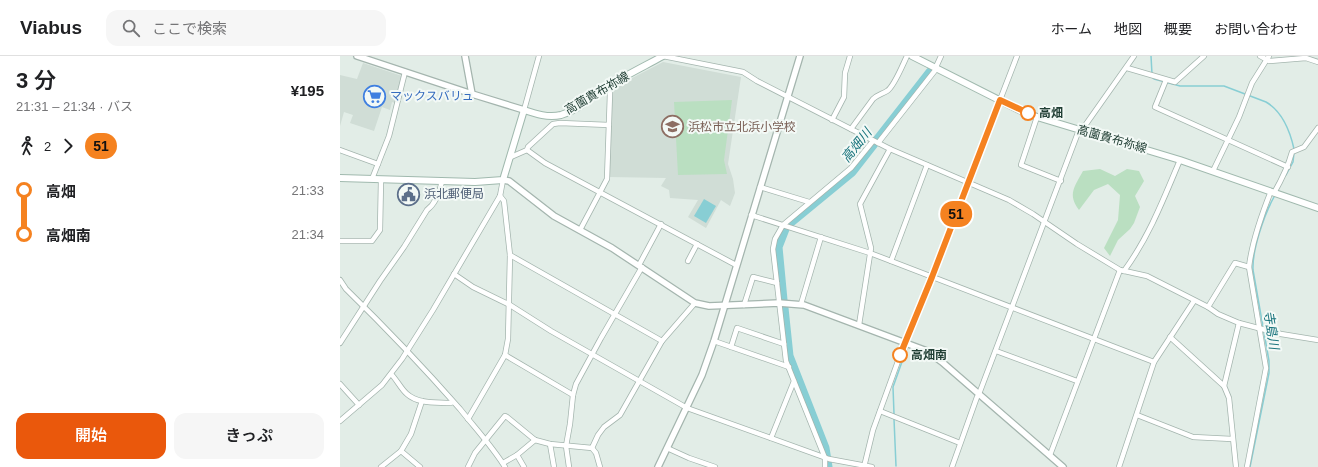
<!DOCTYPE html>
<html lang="ja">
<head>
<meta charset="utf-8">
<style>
	body { margin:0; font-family:Arial,"Noto Sans JP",sans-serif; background:#f6f6f6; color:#202124; height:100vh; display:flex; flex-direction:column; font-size:15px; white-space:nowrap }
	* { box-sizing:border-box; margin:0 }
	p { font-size:13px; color:#757577 }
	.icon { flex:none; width:22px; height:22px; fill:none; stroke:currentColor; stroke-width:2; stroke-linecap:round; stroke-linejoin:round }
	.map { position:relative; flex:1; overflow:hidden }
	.side { display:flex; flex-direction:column; background:#fff; width:340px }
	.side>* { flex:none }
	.badge { padding:0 8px; border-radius:13px; font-size:14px; line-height:26px }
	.map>.badge { position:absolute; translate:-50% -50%; box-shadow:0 0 0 2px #fff }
	.legs { display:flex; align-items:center; gap:6px; height:44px; padding:0 16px; font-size:13px }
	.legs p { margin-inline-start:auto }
	.summary { display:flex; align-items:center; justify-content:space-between; height:68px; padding:0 16px }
	h1 { font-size:22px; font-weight:600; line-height:30px }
	.cta { display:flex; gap:8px; margin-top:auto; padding:8px 16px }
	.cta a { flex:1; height:46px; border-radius:12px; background:#ea580c; color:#fff; font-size:16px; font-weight:600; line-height:46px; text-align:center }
	.cta a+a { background:#f6f6f6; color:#202124 }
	ul { padding:0 16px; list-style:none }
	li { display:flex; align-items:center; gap:14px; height:44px; font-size:15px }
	li i { display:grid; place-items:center; width:6px; height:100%; margin:0 5px; background:currentColor }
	li i::after { content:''; width:10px; height:10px; margin:-5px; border:3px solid; border-radius:50%; background:#fff }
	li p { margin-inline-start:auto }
	li:first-child i { background:linear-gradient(#0000 50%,currentColor 0) }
	li:last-child i { background:linear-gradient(currentColor 50%,#0000 0) }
	header { display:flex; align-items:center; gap:24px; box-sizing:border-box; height:56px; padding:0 20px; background:#fff; border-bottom:1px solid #e0e0e0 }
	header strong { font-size:19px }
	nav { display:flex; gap:22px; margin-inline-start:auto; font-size:14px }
	.search { width:280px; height:36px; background:#f6f6f6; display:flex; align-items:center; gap:10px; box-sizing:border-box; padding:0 14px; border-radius:12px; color:#757577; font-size:15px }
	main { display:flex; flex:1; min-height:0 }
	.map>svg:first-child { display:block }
	.built { fill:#d0ddd6 }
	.green { fill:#badfc1 }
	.water { fill:#88ced4 }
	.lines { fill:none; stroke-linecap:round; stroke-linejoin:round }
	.stream { stroke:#88ced4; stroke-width:1.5 }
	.river { stroke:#88ced4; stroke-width:9 }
	.minor-casing { stroke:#a4b5ae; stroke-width:6 }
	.tertiary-casing { stroke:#a4b5ae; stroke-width:8 }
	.secondary-casing { stroke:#a0b9ae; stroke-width:8 }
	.minor { stroke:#fff; stroke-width:4.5 }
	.tertiary { stroke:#fff; stroke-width:5.5 }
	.secondary { stroke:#fff; stroke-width:6 }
	.line-1-casing { stroke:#fff; stroke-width:9 }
	.line-1 { stroke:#f58220; stroke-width:6 }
	.stop-1-dot { fill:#fff; stroke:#f58220; stroke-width:2 }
	.labels { text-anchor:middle; stroke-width:4; stroke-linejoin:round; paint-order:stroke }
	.street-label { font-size:12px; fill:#213f35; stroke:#f3f9f6 }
	.shop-label { font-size:12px; fill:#366cbe; stroke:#f3f9f6; text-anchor:start }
	.stop-label { font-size:12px; font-weight:bold; fill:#213f35; stroke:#f3f9f6; text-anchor:start }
	.education-label { font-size:12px; fill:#785e54; stroke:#f3f9f6; text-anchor:start }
	.service-label { font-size:12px; fill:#4e5e75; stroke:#f3f9f6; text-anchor:start }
	.water-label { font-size:13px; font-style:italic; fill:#19747d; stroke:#f3f9f6 }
</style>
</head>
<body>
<header>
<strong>Viabus</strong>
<div class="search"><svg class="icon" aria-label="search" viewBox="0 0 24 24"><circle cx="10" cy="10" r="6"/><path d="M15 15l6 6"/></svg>ここで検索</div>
<nav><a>ホーム</a><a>地図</a><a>概要</a><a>お問い合わせ</a></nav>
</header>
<main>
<section class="side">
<div class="summary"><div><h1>3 分</h1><p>21:31 – 21:34 · バス</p></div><b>¥195</b></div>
<div class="legs"><svg class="icon" aria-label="walk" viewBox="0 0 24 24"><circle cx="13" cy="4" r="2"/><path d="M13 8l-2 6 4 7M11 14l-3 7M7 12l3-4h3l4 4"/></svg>2<svg class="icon" aria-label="forward" viewBox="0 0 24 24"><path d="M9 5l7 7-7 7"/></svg><b class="badge" style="background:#f58220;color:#111">51</b></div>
<ul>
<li><i style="color:#f58220"></i><b>高畑</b><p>21:33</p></li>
<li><i style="color:#f58220"></i><b>高畑南</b><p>21:34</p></li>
</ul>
<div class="cta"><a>開始</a><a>きっぷ</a></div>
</section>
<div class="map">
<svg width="978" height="411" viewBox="0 0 978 411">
	<rect width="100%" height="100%" fill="#e2ede7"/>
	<g class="built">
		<path d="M323 6 401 21 388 108 393 123 395 137 390 150 381 144 366 172 348 161 358 144 330 142 329 134 321 130 326 122 269 121 271 33Z"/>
		<path d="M23 7 62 20 55 47 52 46 50 54 42 51 34 75 10 67 13 59 4 56 0 70V19L17 23Z"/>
	</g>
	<g class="green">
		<path d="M392 44 384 104 387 118 338 119 334 46Z"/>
		<path d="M760 113 775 120 787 113 799 115 804 125 795 140 800 151 794 167 790 173 778 184 770 200 764 192 778 164 780 139 768 128 754 134 739 154C727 138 735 130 743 115Z"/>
	</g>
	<path class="water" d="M364 143 376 150 366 167 354 160Z"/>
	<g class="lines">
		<g class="stream">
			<path d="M811 0 812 18"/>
			<path d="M813 22 814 23 840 30H884L926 46C943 56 950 75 954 93"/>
			<path d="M946 119 953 106 954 97"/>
			<path d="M569 286 594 224"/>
			<path d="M554 358 553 331 568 289"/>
			<path d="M554 363 556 410"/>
			<path d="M910 411 929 317V305L913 214C912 194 924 159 934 141"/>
		</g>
		<g class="river">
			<path d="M450 167 512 116 590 16"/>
			<path d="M443 244 438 191 445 173"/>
			<path d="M444 252 449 300 485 392 488 411"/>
		</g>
		<defs>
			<g id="minor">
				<path d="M323 0 403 16 417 25 550 93 669 144 693 158 737 188 780 214 807 220 868 251 878 258 899 267 941 278 978 284"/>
				<path d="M920 0 929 5 966 2 978 6"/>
				<path d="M596 11 601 0"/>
				<path d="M787 12 835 26 864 0"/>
				<path d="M826 24 815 51 948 111"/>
				<path d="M184 54 199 0"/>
				<path d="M697 61 681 109 721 125"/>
				<path d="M492 64 504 41 505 17 510 0"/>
				<path d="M511 73 533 43C537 39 542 38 547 35 554 31 563 8 567 0"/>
				<path d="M538 87 597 12"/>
				<path d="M0 94 38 108"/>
				<path d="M187 94 205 107 396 209"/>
				<path d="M171 101 187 94 188 91 213 68 220 67 269 69"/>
				<path d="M873 115 899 61 912 27 929 0"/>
				<path d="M32 123 49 80 65 16"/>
				<path d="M420 131 469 146"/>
				<path d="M934 137C942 123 948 111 952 96L964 91 978 72"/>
				<path d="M411 159 530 197 814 306"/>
				<path d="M240 174 267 123 270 37 268 30"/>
				<path d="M0 185H32L40 174 41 124"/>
				<path d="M170 199 322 285"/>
				<path d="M348 205 357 188"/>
				<path d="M551 205 587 109"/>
				<path d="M299 209 321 168"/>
				<path d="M784 215C809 181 824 142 840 104"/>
				<path d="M114 218 133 231 170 249 211 275 347 352 489 403 532 411"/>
				<path d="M0 224 6 233C46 272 84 312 120 353 135 372 152 390 165 411"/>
				<path d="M461 248 481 181"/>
				<path d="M404 249 413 221 437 227"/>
				<path d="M868 251 895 207 909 211"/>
				<path d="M519 269 531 192 520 148 550 93"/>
				<path d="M830 281 884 330 889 342 896 411"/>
				<path d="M374 285 449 311"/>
				<path d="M0 287 40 225 64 191 87 154C95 148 100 135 102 125"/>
				<path d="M566 287 677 0"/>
				<path d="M391 291 397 272 444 288"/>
				<path d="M656 295 737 325"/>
				<path d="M165 299 233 339"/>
				<path d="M51 318C57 324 61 333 67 338 78 348 96 346 110 347L113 346"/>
				<path d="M0 328 19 349"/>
				<path d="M884 330 899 267"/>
				<path d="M540 355 620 387"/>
				<path d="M797 359 853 381 892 383"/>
				<path d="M128 363 165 299 168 283 170 199 164 145 160 140"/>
				<path d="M0 365 42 329 62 303 93 254 160 140 163 124"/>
				<path d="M431 382 454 325"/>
				<path d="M210 388 214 411"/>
				<path d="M252 392 256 397 260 411"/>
				<path d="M327 392 349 402 375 411"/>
				<path d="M61 395 80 411"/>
				<path d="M177 399 184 411"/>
				<path d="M710 399 780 214"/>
				<path d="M163 407 177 399 195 384"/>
				<path d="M41 411 61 395 71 378 82 345"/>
				<path d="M128 411 135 397 165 360 167 361 195 384 210 388 252 392 258 379 264 371 280 359 322 285 355 247"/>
				<path d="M229 411 226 390 230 368 233 339 236 328 261 282 302 211"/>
				<path d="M485 411V402L446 305 433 193 435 183 443 169 511 112 533 85"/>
				<path d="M524 411 533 374 565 286"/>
				<path d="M612 411 637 341 639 338 739 74 744 71 794 0"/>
				<path d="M779 411 814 306 854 245"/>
				<path d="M907 411 926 312 909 211C912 185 921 160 931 135"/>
			</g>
			<g id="tertiary">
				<path d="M17 0 132 38"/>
				<path d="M125 0 132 38 184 54"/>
				<path d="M163 124 169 125 214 160 272 192 355 247 369 250 439 247 464 249 587 295 602 306 723 411"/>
				<path d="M318 411 362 319 374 285 460 0"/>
			</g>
			<g id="secondary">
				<path d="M572 0 679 54 697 61 840 104 978 152"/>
				<path d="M0 122 135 126 163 124 184 54C196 58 208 62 221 59 239 54 253 39 269 30 286 19 305 10 323 0"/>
			</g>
		</defs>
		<use href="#minor" class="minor-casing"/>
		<use href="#tertiary" class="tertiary-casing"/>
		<use href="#secondary" class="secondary-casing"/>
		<use href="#minor" class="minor"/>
		<use href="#tertiary" class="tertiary"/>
		<use href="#secondary" class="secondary"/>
	</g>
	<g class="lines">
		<defs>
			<path id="line-1" d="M560 299 592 221 660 44 688 57"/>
		</defs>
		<use href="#line-1" class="line-1-casing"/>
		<use href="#line-1" class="line-1"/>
	</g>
	<defs>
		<symbol id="supermarket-ring" viewBox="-11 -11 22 22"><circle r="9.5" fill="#f3f9f6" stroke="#3f7fe0" stroke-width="1.5"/><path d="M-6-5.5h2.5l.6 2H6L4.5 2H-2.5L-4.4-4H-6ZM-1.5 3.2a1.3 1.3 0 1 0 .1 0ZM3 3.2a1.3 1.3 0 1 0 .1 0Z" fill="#3f7fe0"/></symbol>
		<symbol id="school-ring" viewBox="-11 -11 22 22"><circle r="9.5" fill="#f3f9f6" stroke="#8d6e63" stroke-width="1.5"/><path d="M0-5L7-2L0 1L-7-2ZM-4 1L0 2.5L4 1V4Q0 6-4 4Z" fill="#8d6e63"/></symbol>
		<symbol id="civic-ring" viewBox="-11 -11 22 22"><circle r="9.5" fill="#f3f9f6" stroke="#5c6f8a" stroke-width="1.5"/><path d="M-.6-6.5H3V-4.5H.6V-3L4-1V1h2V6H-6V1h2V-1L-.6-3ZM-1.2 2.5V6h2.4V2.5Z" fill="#5c6f8a"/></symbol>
	</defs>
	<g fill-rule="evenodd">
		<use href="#supermarket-ring" x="22" y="28" width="25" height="25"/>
		<use href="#school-ring" x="320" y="58" width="25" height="25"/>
		<use href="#civic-ring" x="56" y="126" width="25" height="25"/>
	</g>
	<g class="stop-1-dot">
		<circle cx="688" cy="57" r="7"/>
		<circle cx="560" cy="299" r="7"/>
	</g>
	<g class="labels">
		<g class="street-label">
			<text transform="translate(257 37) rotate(-30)" y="4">高薗貴布祢線</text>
			<text transform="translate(772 83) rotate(16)" y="4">高薗貴布祢線</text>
		</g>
		<g class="shop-label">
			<text x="50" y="44">マックスバリュ</text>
		</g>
		<g class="stop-label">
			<text x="699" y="61">高畑</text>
			<text x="571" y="303">高畑南</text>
		</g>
		<g class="education-label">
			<text x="348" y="75">浜松市立北浜小学校</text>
		</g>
		<g class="service-label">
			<text x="84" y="142">浜北郵便局</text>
		</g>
		<g class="water-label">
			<text transform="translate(516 89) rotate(-51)" y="5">高畑川</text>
			<text transform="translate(932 274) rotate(81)" y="5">寺島川</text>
		</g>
	</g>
</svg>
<b class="badge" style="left:616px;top:158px;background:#f58220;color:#111">51</b>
</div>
</main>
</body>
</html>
